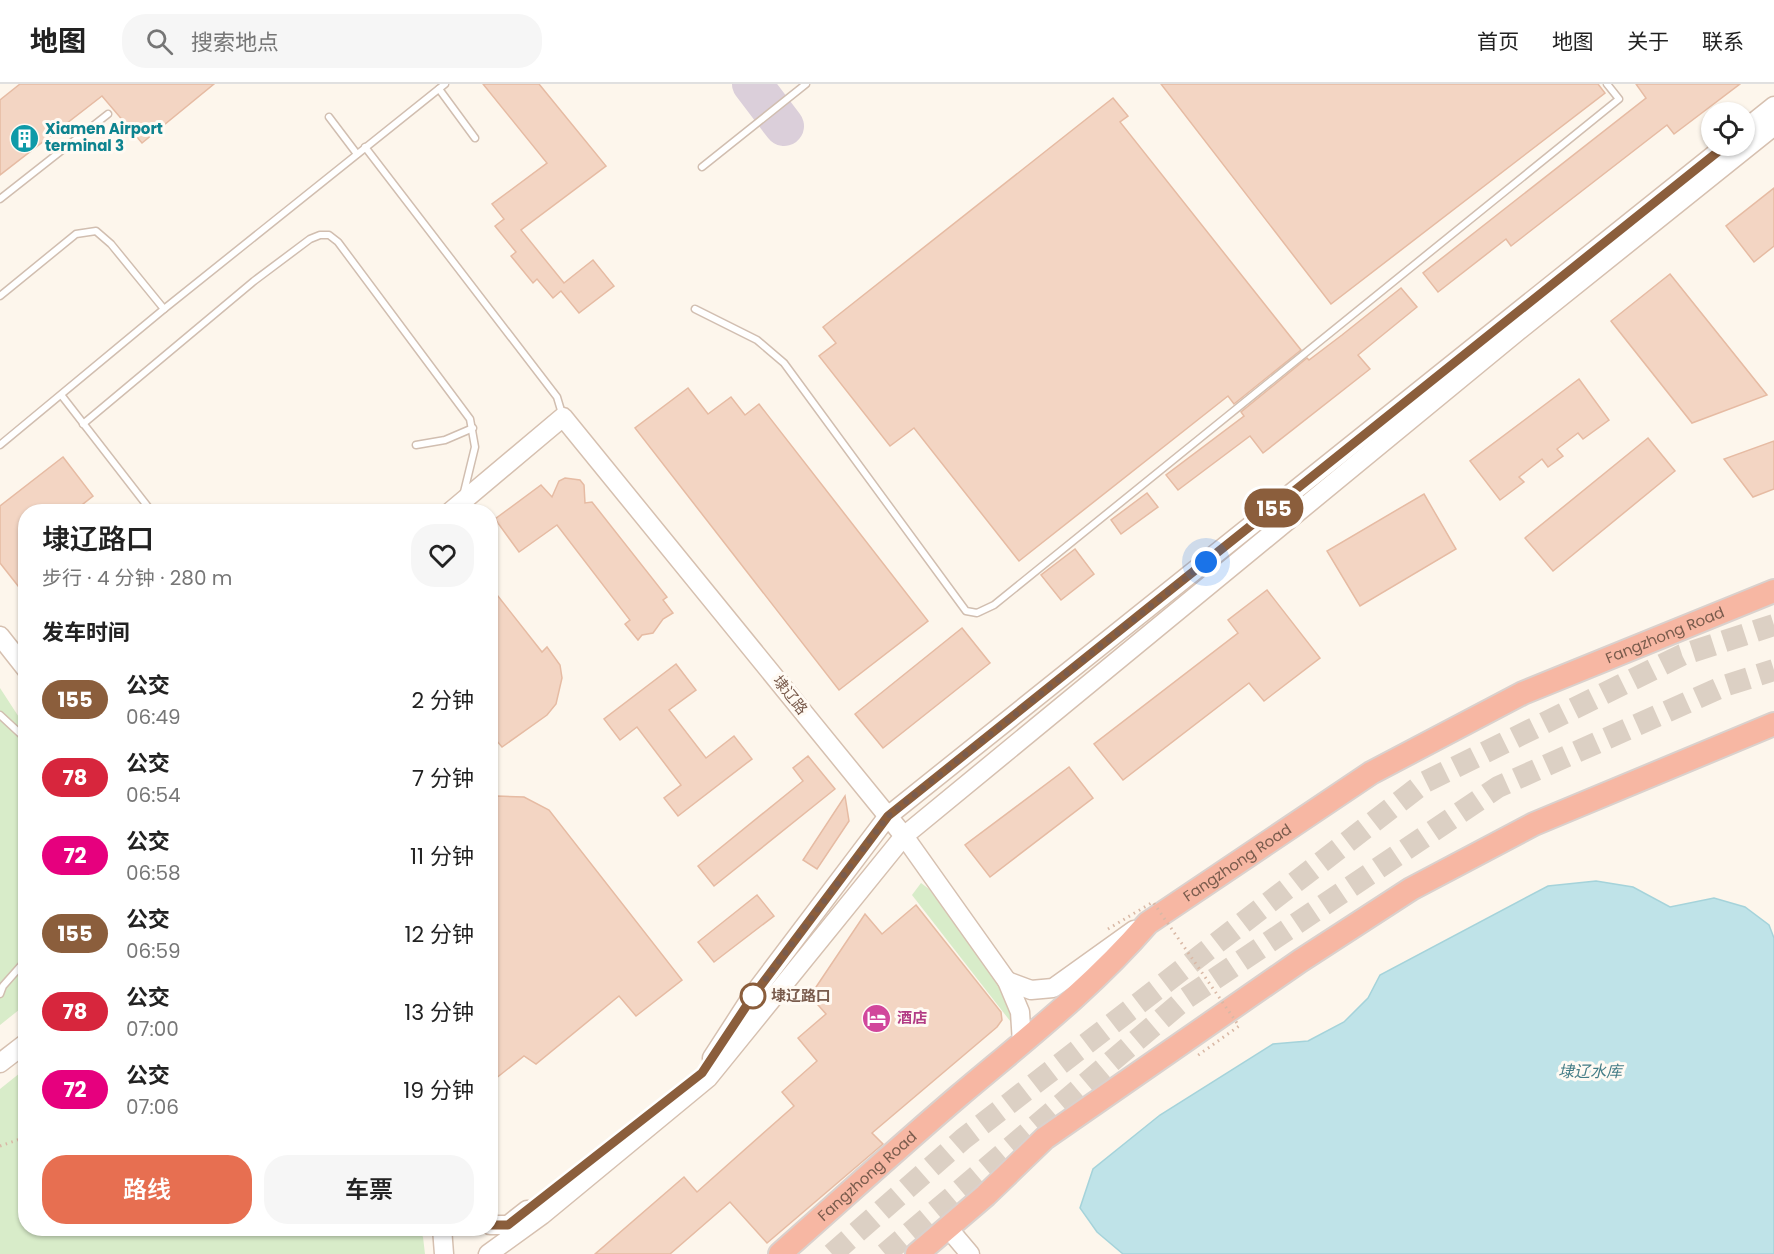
<!DOCTYPE html>
<html lang="zh">
<head>
<meta charset="utf-8">
<style>
	body { margin:0; font-family:Poppins,"Noto Sans SC",sans-serif; background:#f6f6f6; color:#222; height:100vh; display:flex; flex-direction:column; font-size:22px; white-space:nowrap }
	* { box-sizing:border-box; margin:0 }
	p { font-size:20px; color:#767676 }
	.icon { flex:none; width:33px; height:33px; fill:none; stroke:currentColor; stroke-width:2; stroke-linecap:round; stroke-linejoin:round }
	.map { position:relative; flex:1; overflow:hidden }
	.drawer { position:absolute; left:18px; top:420px; width:480px; height:732px; display:flex; flex-direction:column; background:#fff; border-radius:24px; box-shadow:0 2px 4px #0004 }
	.drawer>* { flex:none }
	.badge { padding:0 12px; border-radius:20px; font-size:21px; line-height:39px }
	.buttons { position:absolute; left:1701px; top:18px; display:grid; gap:12px }
	.buttons a { display:grid; place-items:center; width:54px; height:54px; border-radius:50%; background:#fff; box-shadow:0 2px 4px #0004; font-size:30px }
	.you { position:absolute; width:30px; height:30px; margin:-15px; border:4px solid #fff; border-radius:50%; background:#1a73e8; box-shadow:0 0 0 9px #1a73e833 }
	.map>.badge { position:absolute; translate:-50% -50%; box-shadow:0 0 0 3px #fff }
	h2 { padding:0 24px; font-size:22px; line-height:54px }
	.round { display:grid; place-items:center; flex:none; width:63px; height:63px; border-radius:24px; background:#f6f6f6 }
	.summary { display:flex; align-items:center; justify-content:space-between; height:102px; padding:0 24px }
	h1 { font-size:28px; font-weight:600; line-height:45px }
	.cta { display:flex; gap:12px; margin-top:auto; padding:12px 24px }
	.cta a { flex:1; height:69px; border-radius:24px; background:#e76f51; color:#fff; font-size:24px; font-weight:600; line-height:69px; text-align:center }
	.cta a+a { background:#f6f6f6; color:#222 }
	ul { padding:0; list-style:none }
	li { display:flex; align-items:center; gap:18px; height:78px; padding:0 24px }
	li div { flex:1 }
	li b { display:block; font-size:22px }
	li em { font-style:normal }
	li .badge { min-width:66px; font-weight:700; text-align:center }
	header { display:flex; align-items:center; gap:36px; box-sizing:border-box; height:84px; padding:0 30px; background:#fff; border-bottom:2px solid #e0e0e0 }
	header strong { font-size:28px }
	nav { display:flex; gap:33px; margin-inline-start:auto; font-size:21px }
	.search { width:420px; height:54px; background:#f6f6f6; display:flex; align-items:center; gap:15px; box-sizing:border-box; padding:0 21px; border-radius:24px; color:#767676; font-size:22px }
	.map>svg:first-child { display:block }
	.green { fill:#d8ecc9 }
	.water { fill:#bfe3e8; stroke:#a5d3da; stroke-width:1.5 }
	.lines { fill:none; stroke-linecap:round; stroke-linejoin:round }
	.taxiway { stroke:#dbcfda; stroke-width:40 }
	.building { fill:#f3d5c3; stroke:#e6bba3; stroke-width:1.5 }
	.highway-tunnel { stroke:#dcd0c4; stroke-width:22; stroke-dasharray:22 11; stroke-linecap:butt }
	.lane-casing { stroke:#d1beb0; stroke-width:9 }
	.secondary-casing { stroke:#d6c0b0; stroke-width:21 }
	.highway-casing { stroke:#dad1cd; stroke-width:26 }
	.path { stroke:#d9b8a5; stroke-width:3; stroke-dasharray:1.5 4.5; stroke-linecap:butt }
	.lane { stroke:#fff; stroke-width:6 }
	.secondary { stroke:#fff; stroke-width:18 }
	.highway { stroke:#f7b7a3; stroke-width:22 }
	.path-bridge { stroke:#d9b8a5; stroke-width:3; stroke-dasharray:1.5 4.5; stroke-linecap:butt }
	.line-casing { stroke:#fff; stroke-width:14 }
	.line { stroke:#8b5e3c; stroke-width:9 }
	.walk { stroke:#7a5c4d; stroke-width:6; stroke-dasharray:0 10.8 }
	.stop-dot { fill:#fff; stroke:#8b5e3c; stroke-width:3 }
	.labels { text-anchor:middle; stroke-width:6; stroke-linejoin:round; paint-order:stroke }
	.culture-label { font-size:15px; font-weight:bold; fill:#0d838f; stroke:#fffaf3; text-anchor:start }
	.street-label { font-size:15px; fill:#7a5c4d; stroke:#fffaf3 }
	.stop-label { font-size:15px; font-weight:bold; fill:#7a5c4d; stroke:#fffaf3; text-anchor:start }
	.hotel-label { font-size:15px; font-weight:bold; fill:#b23c85; stroke:#fffaf3; text-anchor:start }
	.water-label { font-size:16px; font-style:italic; fill:#437c86; stroke:#fffaf3 }
</style>
</head>
<body>
<header>
<strong>地图</strong>
<div class="search"><svg class="icon" aria-label="search" viewBox="0 0 24 24"><circle cx="10" cy="10" r="6"/><path d="M15 15l6 6"/></svg>搜索地点</div>
<nav><a>首页</a><a>地图</a><a>关于</a><a>联系</a></nav>
</header>
<div class="map">
<svg width="1774" height="1170" viewBox="0 0 1774 1170">
	<rect width="100%" height="100%" fill="#fdf6ec"/>
	<g class="green">
		<path d="M0 604 26 644V884L20 888 25 897V921L0 941Z"/>
		<path d="M921 799 929 805 1005 906 1014 942 912 811Z"/>
		<path d="M25 985 26 1144 418 1145 423 1153 425 1170H0V1005Z"/>
	</g>
	<path class="water" d="M1596 797 1633 803 1670 823 1714 814 1745 823 1769 841 1774 854V1170H1123L1097 1148 1080 1124 1093 1085 1160 1031 1273 960 1308 957 1344 938 1368 914 1380 891 1548 802Z"/>
	<g class="lines">
		<path class="taxiway" d="M752 0 784 42"/>
	</g>
	<g class="building">
		<path d="M20 0H214L142 59 102 12 0 91V16Z"/>
		<path d="M483 0H539L606 82 521 146 564 199 593 176 614 202 579 229 561 207 553 214 537 195 533 199 511 172 516 168 495 142 504 135 492 120 547 79Z"/>
		<path d="M1161 0H1598L1605 9 1331 220Z"/>
		<path d="M1636 0H1740L1674 50 1667 41 1511 162 1506 155 1438 208 1423 189 1646 14Z"/>
		<path d="M1113 14 1128 32 1120 38 1301 266 1234 320 1228 312 1019 477 914 344 890 362 819 272 836 259 823 243Z"/>
		<path d="M1774 104V162L1754 178 1726 142Z"/>
		<path d="M1670 190 1767 311 1692 339 1611 237Z"/>
		<path d="M1401 204 1417 223 1358 271 1370 285 1263 369 1250 352 1178 406 1166 391 1244 332 1241 328 1307 274 1309 276 1342 251Z"/>
		<path d="M1579 295 1609 336 1583 355 1578 349 1557 365 1563 372 1548 383 1542 375 1519 393 1524 398 1500 416 1470 377Z"/>
		<path d="M688 304 708 330 731 313 745 331 759 320 928 537 839 606 635 344Z"/>
		<path d="M1648 354 1675 387 1553 487 1525 454Z"/>
		<path d="M1774 357V405L1753 413 1724 375Z"/>
		<path d="M63 373 93 412 73 428H26V512L0 479V422Z"/>
		<path d="M565 394 580 396 584 401 585 419 592 418 667 513 663 516 673 529 663 535 653 549 642 551 638 556 625 540 630 536 557 441 519 468 495 435 541 401 552 413 559 397Z"/>
		<path d="M1147 409 1158 423 1121 450 1111 436Z"/>
		<path d="M1424 410 1456 465 1360 522 1327 467Z"/>
		<path d="M1075 465 1094 490 1061 516 1041 491Z"/>
		<path d="M490 502 542 568 547 563 560 581 562 594 556 620 547 631 502 663 490 649Z"/>
		<path d="M1267 506 1320 574 1264 617 1249 599 1123 696 1094 660 1238 549 1228 536Z"/>
		<path d="M962 544 990 579 883 664 855 630Z"/>
		<path d="M676 580 696 606 669 626 706 674 734 652 752 675 678 732 664 714 681 701 637 643 620 656 604 635Z"/>
		<path d="M808 672 835 705 714 802 698 782 803 697 793 684Z"/>
		<path d="M1069 683 1093 714 990 793 965 761Z"/>
		<path d="M497 712 524 713 549 726 682 896 636 932 619 912 536 980 524 972 490 999V716Z"/>
		<path d="M845 712 849 737 817 785 803 776Z"/>
		<path d="M757 811 774 832 714 878 698 858Z"/>
		<path d="M916 821 1001 928 1002 936 997 943 872 1049 883 1060 767 1159 730 1118 670 1170H595L684 1093 697 1108 794 1022 782 1008 817 977 798 954 826 930 810 912 865 830 882 850Z"/>
	</g>
	<g class="lines">
		<g class="highway-tunnel">
			<path d="M832 1170 963 1055 1425 698 1682 571 1774 541"/>
			<path d="M885 1170 1185 915 1498 703 1724 602 1774 586"/>
		</g>
		<defs>
			<g id="lane">
				<path d="M439 5 475 54"/>
				<path d="M329 33 357 70"/>
				<path d="M365 63 557 313 563 333"/>
				<path d="M702 83 806 0"/>
				<path d="M0 115 108 30"/>
				<path d="M0 212 76 150 96 147 111 160 164 225"/>
				<path d="M695 225 757 256 784 279 966 527 977 529 994 521 1619 15 1607 0"/>
				<path d="M62 312 152 428"/>
				<path d="M83 340 254 197 310 155 320 151H329L338 158 470 335 475 363 464 408"/>
				<path d="M0 361 164 225 445 0"/>
				<path d="M416 361 445 356 473 344"/>
				<path d="M0 631 26 655"/>
				<path d="M0 910 3 902 26 876"/>
			</g>
			<g id="secondary">
				<path d="M1744 46 1774 22"/>
				<path d="M450 428 563 333 904 752 1007 897 1020 928 1022 959"/>
				<path d="M0 552 26 585"/>
				<path d="M1007 897 1031 906 1053 904 1134 846"/>
				<path d="M712 974 752 912 888 732 1725 62"/>
				<path d="M0 979 26 959"/>
				<path d="M490 1141H508L527 1126"/>
				<path d="M442 1144 444 1170"/>
				<path d="M948 1144 970 1170"/>
				<path d="M488 1170 542 1131 708 994 904 752 1517 248 1774 42"/>
			</g>
			<g id="highway">
				<path id="s1" d="M780 1170C840 1117 899 1063 960 1011 1025 956 1092 904 1148 839L1371 689 1523 609 1774 507"/>
				<path d="M917 1170 986 1111 1045 1054 1300 877 1411 805 1534 740 1774 640"/>
			</g>
		</defs>
		<use href="#lane" class="lane-casing"/>
		<use href="#secondary" class="secondary-casing"/>
		<use href="#highway" class="highway-casing"/>
		<path class="path" d="M0 1062 26 1053"/>
		<use href="#lane" class="lane"/>
		<use href="#secondary" class="secondary"/>
		<use href="#highway" class="highway"/>
		<path class="path-bridge" d="M1108 845 1153 818 1239 942 1197 972"/>
	</g>
	<g class="lines">
		<defs>
			<path id="line" d="M490 1141H508L702 989 753 912 888 732 1725 62"/>
		</defs>
		<use href="#line" class="line-casing"/>
		<use href="#line" class="line"/>
		<path class="walk" d="M753 912 888 732 1206 478"/>
	</g>
	<defs>
		<symbol id="building-disc" viewBox="-11 -11 22 22"><circle r="9.5" fill="#0f9aa8" stroke="#fffaf3"/><path d="M-4-6H4V6H1V3H-1V6H-4ZM-2.5-4.3h1.7v1.8h-1.7ZM.8-4.3h1.7v1.8H.8ZM-2.5-1h1.7V.8h-1.7ZM.8-1h1.7V.8H.8Z" fill="#fff"/></symbol>
		<symbol id="hotel-disc" viewBox="-11 -11 22 22"><circle r="9.5" fill="#d1479c" stroke="#fffaf3"/><path d="M-6-4.5h1.5V1H6V5H4.5V3h-9V5H-6ZM-4 0a1.8 1.8 0 1 1 3.6 0ZM.5 0V-2.5h3Q6-2.5 6 0Z" fill="#fff"/></symbol>
	</defs>
	<g fill-rule="evenodd">
		<use href="#building-disc" x="8" y="38" width="33" height="33"/>
		<use href="#hotel-disc" x="860" y="918" width="33" height="33"/>
	</g>
	<circle class="stop-dot" cx="753" cy="912" r="12"/>
	<g class="labels">
		<g class="culture-label">
			<text x="45" y="50">Xiamen Airport<tspan x="45" dy="17">terminal 3</tspan></text>
		</g>
		<g class="street-label">
			<text dy="5" stroke="none"><textPath href="#s1" startOffset="1089">Fangzhong Road</textPath></text>
			<text transform="translate(790 611) rotate(51)" y="5">埭辽路</text>
			<text dy="5" stroke="none"><textPath href="#s1" startOffset="603">Fangzhong Road</textPath></text>
			<text dy="5" stroke="none"><textPath href="#s1" startOffset="117">Fangzhong Road</textPath></text>
		</g>
		<g class="stop-label">
			<text x="771" y="917">埭辽路口</text>
		</g>
		<g class="hotel-label">
			<text x="897" y="939">酒店</text>
		</g>
		<g class="water-label">
			<text x="1590" y="993">埭辽水库</text>
		</g>
	</g>
</svg>
<div class="buttons">
<a><svg class="icon" aria-label="locate" viewBox="0 0 24 24"><circle cx="12" cy="12" r="6"/><path d="M12 2v4M12 18v4M2 12h4M18 12h4"/></svg></a>
</div>
<div class="you" style="left:1206px;top:478px"></div>
<b class="badge" style="left:1274px;top:424px;background:#8b5e3c;color:#fff">155</b>
<section class="drawer">
<div class="summary"><div><h1>埭辽路口</h1><p>步行 · 4 分钟 · 280 m</p></div><a class="round"><svg class="icon" aria-label="heart" viewBox="0 0 24 24"><path d="M12 20l-8-8c-3-5 5-10 8-4 3-6 11-1 8 4z"/></svg></a></div>
<h2>发车时间</h2>
<ul>
<li><span class="badge" style="background:#8b5e3c;color:#fff">155</span><div><b>公交</b><p>06:49</p></div><em>2 分钟</em></li>
<li><span class="badge" style="background:#d7263d;color:#fff">78</span><div><b>公交</b><p>06:54</p></div><em>7 分钟</em></li>
<li><span class="badge" style="background:#e6007e;color:#fff">72</span><div><b>公交</b><p>06:58</p></div><em>11 分钟</em></li>
<li><span class="badge" style="background:#8b5e3c;color:#fff">155</span><div><b>公交</b><p>06:59</p></div><em>12 分钟</em></li>
<li><span class="badge" style="background:#d7263d;color:#fff">78</span><div><b>公交</b><p>07:00</p></div><em>13 分钟</em></li>
<li><span class="badge" style="background:#e6007e;color:#fff">72</span><div><b>公交</b><p>07:06</p></div><em>19 分钟</em></li>
</ul>
<div class="cta"><a>路线</a><a>车票</a></div>
</section>
</div>
</body>
</html>
